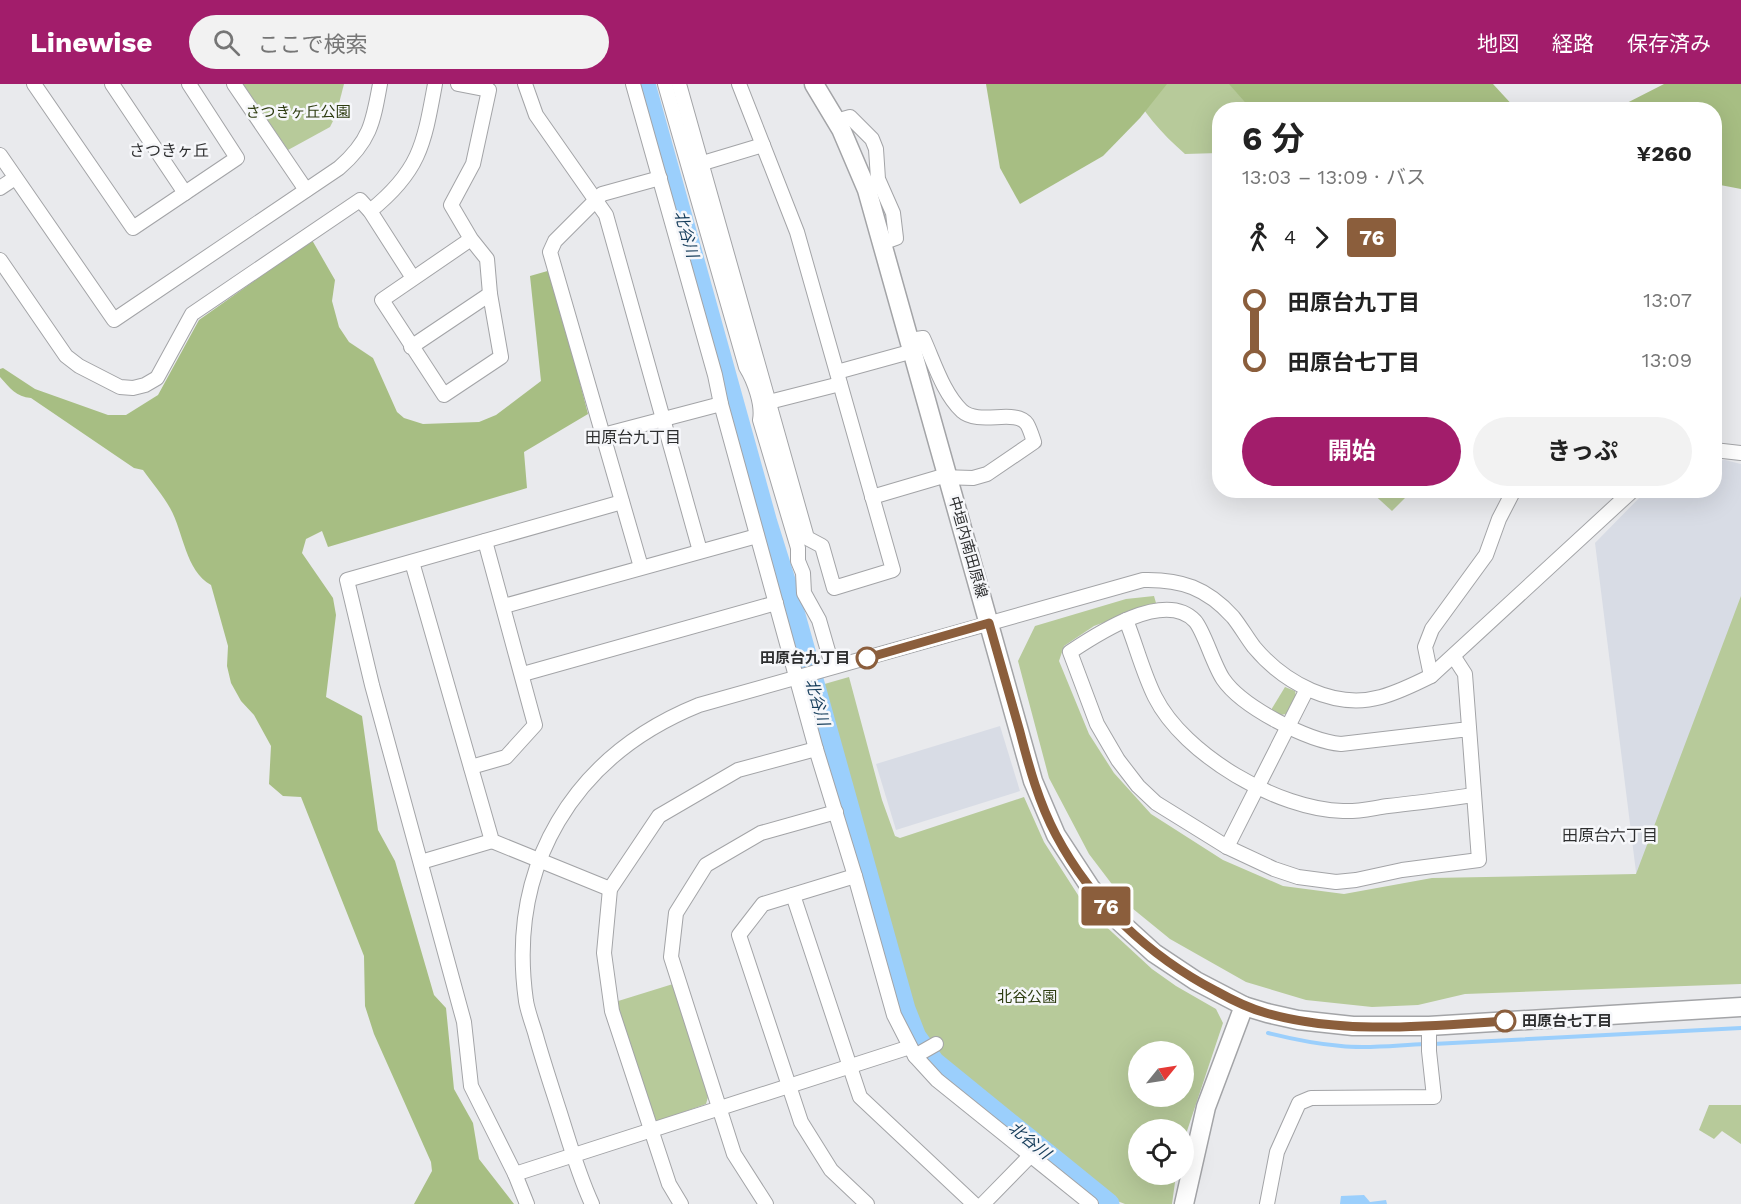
<!DOCTYPE html>
<html lang="ja">
<head>
<meta charset="utf-8">
<style>
	body { margin:0; font-family:"Work Sans","Noto Sans JP",sans-serif; background:#f2f2f2; color:#222; height:100vh; display:flex; flex-direction:column; font-size:22px; white-space:nowrap }
	* { box-sizing:border-box; margin:0 }
	p { font-size:20px; color:#767676 }
	.icon { flex:none; width:33px; height:33px; fill:none; stroke:currentColor; stroke-width:2; stroke-linecap:round; stroke-linejoin:round }
	.map { position:relative; flex:1; overflow:hidden }
	.panel { position:absolute; left:1212px; top:18px; width:510px; height:396px; display:flex; flex-direction:column; background:#fff; border-radius:24px; box-shadow:0 6px 24px #0002 }
	.panel>* { flex:none }
	.badge { padding:0 12px; border-radius:4px; font-size:21px; line-height:39px }
	.needle { width:39px; rotate:60deg }
	.tools { position:absolute; left:1128px; top:957px; display:grid; gap:12px }
	.tools a { display:grid; place-items:center; width:66px; height:66px; border-radius:50%; background:#fff; box-shadow:0 6px 24px #0002; font-size:30px }
	.map>.badge { position:absolute; translate:-50% -50%; box-shadow:0 0 0 3px #fff }
	.legs { display:flex; align-items:center; gap:9px; height:66px; padding:0 30px; font-size:20px }
	.legs p { margin-inline-start:auto }
	.headline { display:flex; align-items:center; justify-content:space-between; height:102px; padding:0 30px }
	h1 { font-size:33px; font-weight:700; line-height:45px }
	.primary-button { display:flex; gap:12px; margin-top:auto; padding:12px 30px }
	.primary-button a { flex:1; height:69px; border-radius:36px; background:#a21d6b; color:#fff; font-size:24px; font-weight:700; line-height:69px; text-align:center }
	.primary-button a+a { background:#f2f2f2; color:#222 }
	ul { padding:0 30px; list-style:none }
	li { display:flex; align-items:center; gap:21px; height:60px; font-size:22px }
	li i { display:grid; place-items:center; width:9px; height:100%; margin:0 8px; background:currentColor }
	li i::after { content:''; width:15px; height:15px; margin:-8px; border:4px solid; border-radius:50%; background:#fff }
	li p { margin-inline-start:auto }
	li:first-child i { background:linear-gradient(#0000 50%,currentColor 0) }
	li:last-child i { background:linear-gradient(currentColor 50%,#0000 0) }
	header { display:flex; align-items:center; gap:36px; box-sizing:border-box; height:84px; padding:0 30px; background:#a21d6b; color:#fff }
	header strong { font-size:28px }
	nav { display:flex; gap:33px; margin-inline-start:auto; font-size:21px }
	.search { width:420px; height:54px; background:#f2f2f2; display:flex; align-items:center; gap:15px; box-sizing:border-box; padding:0 21px; border-radius:33px; color:#767676; font-size:22px }
	.map>svg:first-child { display:block }
	.built { fill:#d8dce5 }
	.green { fill:#b7ca9a; fill-rule:evenodd }
	.forest { fill:#a7be83 }
	.water { fill:#9bcffc }
	.lines { fill:none; stroke-linecap:round; stroke-linejoin:round }
	.stream { stroke:#9bcffc; stroke-width:4 }
	.river { stroke:#9bcffc; stroke-width:21 }
	.minor-casing { stroke:#a3a4a7; stroke-width:16 }
	.major-casing { stroke:#a3a4a7; stroke-width:21 }
	.minor { stroke:#fff; stroke-width:14 }
	.major { stroke:#fff; stroke-width:18 }
	.line-1-casing { stroke:#fff; stroke-width:14 }
	.line-1 { stroke:#8b5e3c; stroke-width:9 }
	.stop-1-dot { fill:#fff; stroke:#8b5e3c; stroke-width:3 }
	.labels { text-anchor:middle; stroke-width:5; stroke-linejoin:round; paint-order:stroke }
	.park-label { font-size:15px; fill:#2d3c10; stroke:#f6f7fa }
	.street-label { font-size:15px; fill:#2e2f30; stroke:#f6f7fa }
	.stop-label { font-size:15px; font-weight:bold; fill:#2e2f30; stroke:#f6f7fa; text-anchor:end }
	.neighbourhood-label { font-size:16px; fill:#2e2f30; stroke:#f6f7fa }
	.water-label { font-size:16px; font-style:italic; fill:#163d5b; stroke:#f6f7fa }
</style>
</head>
<body>
<header>
<strong>Linewise</strong>
<div class="search"><svg class="icon" aria-label="search" viewBox="0 0 24 24"><circle cx="10" cy="10" r="6"/><path d="M15 15l6 6"/></svg>ここで検索</div>
<nav><a>地図</a><a>経路</a><a>保存済み</a></nav>
</header>
<div class="map">
<svg width="1741" height="1120" viewBox="0 0 1741 1120">
	<rect width="100%" height="100%" fill="#e9eaed"/>
	<g class="built">
		<path d="M1725 376 1741 380V784L1638 804 1595 459 1646 407 1714 406 1715 377Z"/>
		<path d="M1000 642 1020 707 896 746 876 680Z"/>
	</g>
	<g class="green">
		<path d="M243 0H344L336 31 330 43 288 66Z"/>
		<path d="M1128 0H1459L1432 25 1220 26 1219 69 1185 70C1161 49 1143 28 1128 0Z"/>
		<path d="M1370 407H1412L1392 427Z"/>
		<path d="M1154 512 1156 519 1094 542 1064 562 1059 577 1089 650 1114 689 1151 730 1223 776 1283 802 1344 810 1432 794 1636 790 1741 512V900L1465 910 1418 921 1372 923 1306 916 1246 898 1170 855 1127 820 1089 770 1049 694 1018 577 1035 542 1126 515Z"/>
		<path d="M849 593 882 716 895 752 900 754 1024 713 1044 758 1087 825 1152 885 1176 902 1216 925 1223 939 1184 1056V1046H1138V1090L1176 1091 1172 1120H1125L1112 1115 953 987C936 968 922 949 911 926L821 601ZM1138 968H1184V1012H1138Z"/>
		<path d="M1285 603 1295 607 1296 612 1286 630 1281 631 1271 626Z"/>
		<path d="M673 900 708 1013 706 1020 658 1037 652 1034 615 918Z"/>
		<path d="M1709 1021H1741V1060L1722 1047 1714 1055 1699 1046Z"/>
	</g>
	<g class="forest">
		<path d="M986 0H1167L1140 34 1103 72 1020 120 1000 84Z"/>
		<path d="M1229 0H1493L1516 25H1251Z"/>
		<path d="M1664 0H1741V105L1715 100 1714 26 1615 25Z"/>
		<path d="M312 156 335 196 332 217 339 243 349 258 373 274 397 328 404 334 423 340 479 338 496 331 541 297 530 192 551 186 588 330 524 368 527 404 328 463 322 447 306 455 302 469 333 514 336 531 326 613 362 632 378 746 395 777 434 911 446 924 454 1005 473 1039 479 1075 514 1120H414L432 1087 431 1078 374 950 365 922 364 872 301 713 283 712 269 700 271 662 254 631 241 617 231 599 227 582 228 562 211 501C185 486 184 449 170 424 163 411 152 399 143 386L134 384 31 314C16 313 10 304 0 293V285L3 284 35 305 108 331H126L158 311 199 236Z"/>
	</g>
	<path class="water" d="M1364 1111 1370 1118 1386 1116 1387 1120H1340L1341 1112Z"/>
	<g class="lines">
		<g class="stream">
			<path d="M1268 949C1292 955 1317 960 1341 962 1369 965 1397 961 1425 960"/>
			<path d="M1433 960 1741 944"/>
		</g>
		<path class="river" d="M645 0 767 439 788 506 905 925 916 953 934 978 1109 1120"/>
		<defs>
			<g id="minor">
				<path d="M34 0 133 144 237 74 189 0"/>
				<path d="M112 0 185 109"/>
				<path d="M234 0 306 106"/>
				<path d="M458 0 489 6 473 80 451 121 471 155 487 175 490 210 501 273 444 311 382 216 471 155"/>
				<path d="M525 0 536 31 606 131 700 467"/>
				<path d="M633 0 715 291 721 320 816 665 855 792 894 931 915 972 937 996 1091 1120"/>
				<path d="M665 0 746 283C754 296 763 320 760 336L798 464V477L803 489 804 509 819 536 830 574"/>
				<path d="M679 0 807 454 822 462 834 504 893 486 797 148 739 0"/>
				<path d="M836 37 850 33 872 55 876 65 878 95 893 129 896 154 882 159"/>
				<path d="M0 71 114 236 339 84C370 57 373 39 380 0"/>
				<path d="M703 79 763 61"/>
				<path d="M0 104 15 94"/>
				<path d="M370 127C420 87 424 60 435 0"/>
				<path d="M0 176 66 272 79 282 120 303 133 304 145 301 157 294 192 230 360 116 370 127 413 194"/>
				<path d="M411 263 490 210"/>
				<path d="M837 288 906 269"/>
				<path d="M769 318 840 300"/>
				<path d="M603 351 721 320"/>
				<path d="M1714 366 1741 369"/>
				<path d="M872 413 940 393 973 394 987 390 1034 358C1032 352 1030 345 1027 340 1016 324 979 342 962 327 943 309 934 278 923 254L910 256"/>
				<path d="M412 478 492 757 610 805"/>
				<path d="M641 483 550 168 555 157 602 110 660 94"/>
				<path d="M504 522 757 452"/>
				<path d="M1126 536C1136 561 1143 589 1155 613 1184 671 1279 726 1343 727 1358 728 1373 724 1388 722 1417 719 1445 715 1474 711"/>
				<path d="M1454 573 1465 590 1479 776 1402 786 1356 796 1336 798 1298 793 1274 785 1227 763 1156 719 1138 702 1118 676 1097 640 1070 568C1097 550 1165 505 1195 537 1204 547 1213 580 1223 595 1242 623 1308 657 1341 660L1469 645"/>
				<path d="M523 590 776 519"/>
				<path d="M1431 592 1425 563 1432 545 1486 471 1499 435 1514 406"/>
				<path d="M471 683 506 673 535 641 485 457"/>
				<path d="M1227 763 1307 605"/>
				<path d="M421 778 492 757"/>
				<path d="M855 792 763 820 739 851 801 1038 831 1086 867 1120"/>
				<path d="M793 811 860 1013 974 1120"/>
				<path d="M915 972 936 960"/>
				<path d="M515 1090 910 963"/>
				<path d="M527 1120 515 1090 471 1002 464 938 372 601 347 496 622 418"/>
				<path d="M592 1120C578 1090 569 1057 559 1026 551 1001 543 977 536 952 533 941 528 929 526 917 507 782 573 672 699 621L1143 496C1181 495 1207 504 1233 533 1241 543 1247 554 1254 563 1284 599 1334 626 1381 613 1399 608 1415 600 1431 592L1633 406"/>
				<path d="M681 1120 669 1100 612 927 604 869 610 805 659 732 738 686 816 665"/>
				<path d="M766 1120 734 1070 671 873 676 829 706 781 761 749 836 728"/>
				<path d="M983 1120 1030 1072"/>
				<path d="M1267 1120 1277 1068 1299 1019 1311 1014 1434 1013 1429 967V942"/>
			</g>
			<g id="major">
				<path d="M814 0 841 45 867 106 1033 697 1056 751 1090 803 1120 838 1154 869 1196 897 1244 922 1267 929 1298 936 1353 942H1429L1741 923"/>
				<path d="M1184 1120 1206 1023 1244 922"/>
			</g>
		</defs>
		<use href="#minor" class="minor-casing"/>
		<use href="#major" class="major-casing"/>
		<use href="#minor" class="minor"/>
		<use href="#major" class="major"/>
	</g>
	<g class="lines">
		<defs>
			<path id="line-1" d="M867 574 989 539C999 575 1010 612 1020 648 1029 683 1039 719 1056 751 1092 819 1149 872 1216 907 1232 916 1248 924 1266 929 1343 951 1427 942 1505 937"/>
		</defs>
		<use href="#line-1" class="line-1-casing"/>
		<use href="#line-1" class="line-1"/>
	</g>
	<g class="stop-1-dot">
		<circle cx="867" cy="574" r="10"/>
		<circle cx="1505" cy="937" r="10"/>
	</g>
	<g class="labels">
		<g class="park-label">
			<text x="298" y="33">さつきヶ丘公園</text>
			<text x="1027" y="918">北谷公園</text>
		</g>
		<g class="street-label">
			<text transform="translate(968 463) rotate(74)" y="5">中垣内南田原線</text>
		</g>
		<g class="stop-label">
			<text x="850" y="579">田原台九丁目</text>
			<text x="1522" y="942" text-anchor="start">田原台七丁目</text>
		</g>
		<g class="neighbourhood-label">
			<text x="169" y="72">さつきヶ丘</text>
			<text x="633" y="359">田原台九丁目</text>
			<text x="1610" y="757">田原台六丁目</text>
		</g>
		<g class="water-label">
			<text transform="translate(687 150) rotate(74)" y="6">北谷川</text>
			<text transform="translate(818 618) rotate(74)" y="6">北谷川</text>
			<text transform="translate(1030 1056) rotate(39)" y="6">北谷川</text>
		</g>
	</g>
</svg>
<div class="tools">
<a><svg class="needle" viewBox="-14 -14 28 28"><path d="M0-13l5 13h-10z" fill="#e53935"/><path d="M0 13l5-13h-10z" fill="#767676"/></svg></a>
<a><svg class="icon" aria-label="locate" viewBox="0 0 24 24"><circle cx="12" cy="12" r="6"/><path d="M12 2v4M12 18v4M2 12h4M18 12h4"/></svg></a>
</div>
<b class="badge" style="left:1106px;top:822px;background:#8b5e3c;color:#fff">76</b>
<section class="panel">
<div class="headline"><div><h1>6 分</h1><p>13:03 – 13:09 · バス</p></div><b>¥260</b></div>
<div class="legs"><svg class="icon" aria-label="walk" viewBox="0 0 24 24"><circle cx="13" cy="4" r="2"/><path d="M13 8l-2 6 4 7M11 14l-3 7M7 12l3-4h3l4 4"/></svg>4<svg class="icon" aria-label="forward" viewBox="0 0 24 24"><path d="M9 5l7 7-7 7"/></svg><b class="badge" style="background:#8b5e3c;color:#fff">76</b></div>
<ul>
<li><i style="color:#8b5e3c"></i><b>田原台九丁目</b><p>13:07</p></li>
<li><i style="color:#8b5e3c"></i><b>田原台七丁目</b><p>13:09</p></li>
</ul>
<div class="primary-button"><a>開始</a><a>きっぷ</a></div>
</section>
</div>
</body>
</html>
